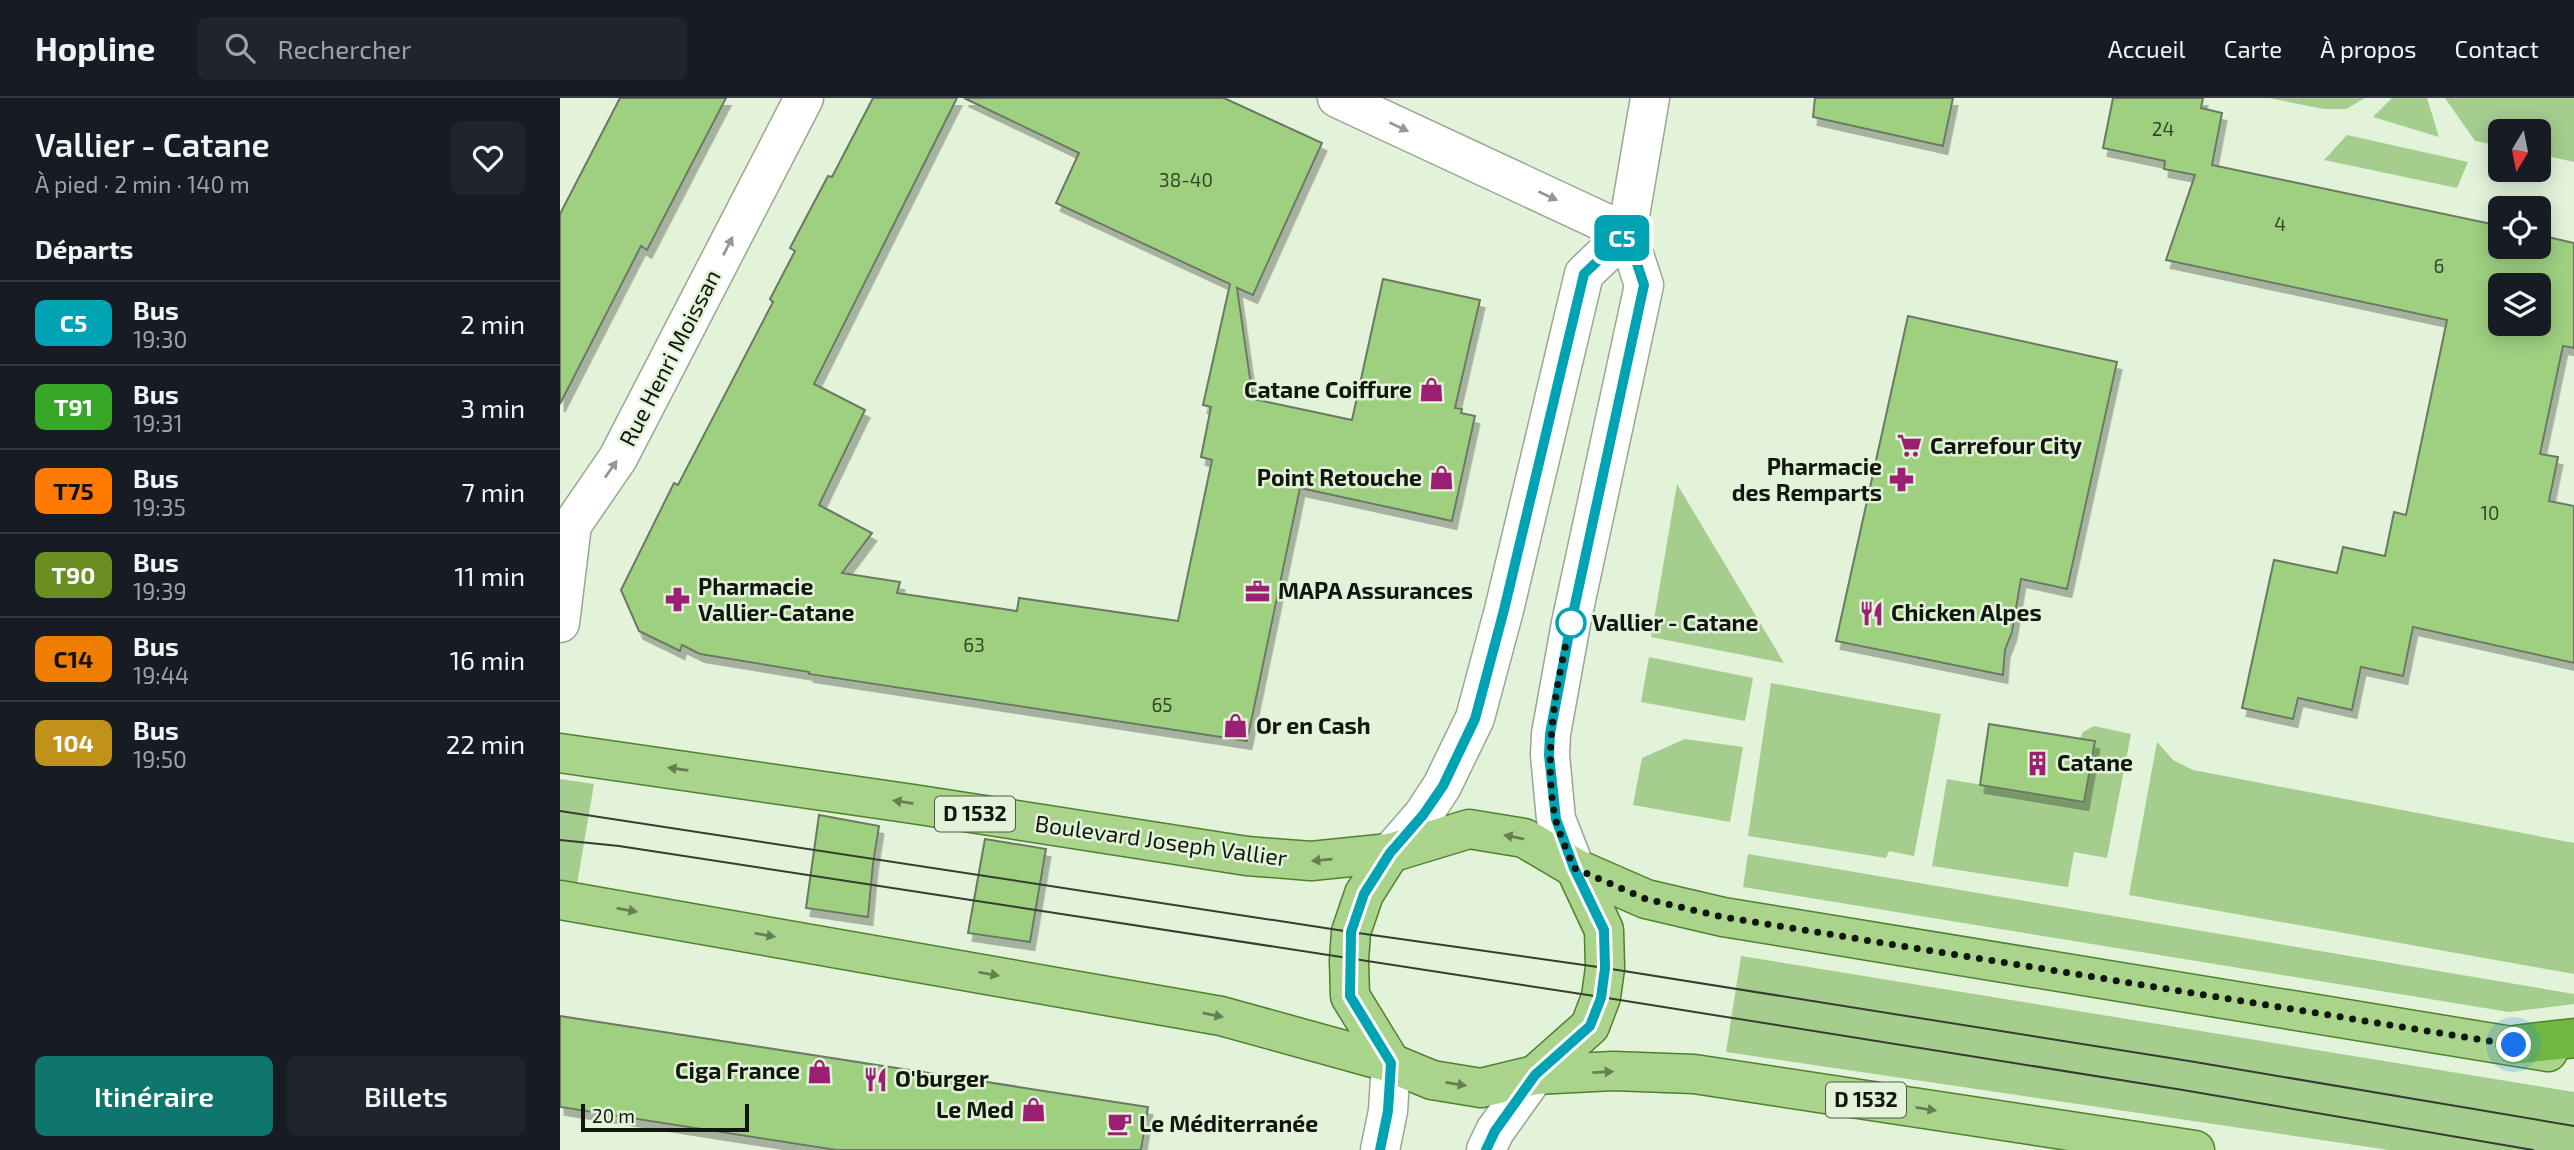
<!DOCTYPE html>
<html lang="fr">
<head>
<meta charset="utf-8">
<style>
	body { margin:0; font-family:"Exo 2",sans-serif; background:#20242c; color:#f1f3f6; height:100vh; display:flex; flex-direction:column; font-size:26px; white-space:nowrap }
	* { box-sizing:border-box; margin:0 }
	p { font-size:23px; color:#9ea1a6 }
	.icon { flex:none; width:38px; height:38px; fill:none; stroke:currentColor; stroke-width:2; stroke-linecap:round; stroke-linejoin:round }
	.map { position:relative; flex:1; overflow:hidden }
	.sheet { display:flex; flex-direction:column; background:#171b24; width:560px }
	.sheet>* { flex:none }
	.badge { padding:0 14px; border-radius:10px; font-size:24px; line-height:46px }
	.needle { width:46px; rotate:190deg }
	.buttons { position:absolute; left:1928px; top:21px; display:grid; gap:14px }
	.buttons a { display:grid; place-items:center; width:63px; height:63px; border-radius:10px; background:#171b24; box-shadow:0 4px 18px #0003; font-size:35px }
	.scale { position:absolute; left:21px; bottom:18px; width:168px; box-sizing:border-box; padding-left:7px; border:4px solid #11170e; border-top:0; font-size:19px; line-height:24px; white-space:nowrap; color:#11170e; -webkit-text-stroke:5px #e2f3d9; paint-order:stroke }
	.you { position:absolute; width:35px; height:35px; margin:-18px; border:5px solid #fff; border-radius:50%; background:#1a73e8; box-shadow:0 0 0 10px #1a73e833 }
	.map>.badge { position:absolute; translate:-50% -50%; box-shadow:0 0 0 4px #fff }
	h2 { padding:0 35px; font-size:26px; line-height:63px }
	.round { display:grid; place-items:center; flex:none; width:74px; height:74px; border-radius:10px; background:#20242c }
	.summary { display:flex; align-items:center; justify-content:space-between; height:119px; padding:0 35px }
	h1 { font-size:33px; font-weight:600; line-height:52px }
	.action { display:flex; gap:14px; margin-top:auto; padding:14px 35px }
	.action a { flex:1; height:80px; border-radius:10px; background:#0f766e; color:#fff; font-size:28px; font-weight:600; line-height:80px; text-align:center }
	.action a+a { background:#20242c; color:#f1f3f6 }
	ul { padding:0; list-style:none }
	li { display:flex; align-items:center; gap:21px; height:84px; padding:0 35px; border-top:2px solid #363941 }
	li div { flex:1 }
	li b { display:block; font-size:26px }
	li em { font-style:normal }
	li .badge { min-width:77px; font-weight:700; text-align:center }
	header { display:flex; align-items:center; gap:42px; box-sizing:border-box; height:98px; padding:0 35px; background:#171b24; border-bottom:2px solid #363941 }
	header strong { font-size:33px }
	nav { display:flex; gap:38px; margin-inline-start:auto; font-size:24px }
	.search { width:490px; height:63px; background:#20242c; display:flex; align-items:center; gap:18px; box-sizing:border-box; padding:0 24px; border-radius:10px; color:#9ea1a6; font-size:26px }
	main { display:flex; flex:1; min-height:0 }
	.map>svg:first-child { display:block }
	.green { fill:#a5cd8e }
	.building { fill:#9ed080; stroke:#6b7963; stroke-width:2; fill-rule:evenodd; filter:url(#shadow) }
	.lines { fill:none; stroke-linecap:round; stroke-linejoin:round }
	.minor-casing { stroke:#98a890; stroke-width:41 }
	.major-casing { stroke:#50802e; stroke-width:41 }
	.highway-casing { stroke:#50802e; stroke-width:41 }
	.minor { stroke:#fff; stroke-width:38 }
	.major { stroke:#aad48c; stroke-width:38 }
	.highway { stroke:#72b840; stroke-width:38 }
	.tram { stroke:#353c31; stroke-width:2 }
	.oneway { fill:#949793 }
	.oneway2 { fill:#657f53 }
	.line-casing { stroke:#fff; stroke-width:16 }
	.line { stroke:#00a3b4; stroke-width:10 }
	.walk { stroke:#11170e; stroke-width:7; stroke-dasharray:0 12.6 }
	.stop-dot { fill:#fff; stroke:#00a3b4; stroke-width:3.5 }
	.labels { text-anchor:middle; stroke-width:5; stroke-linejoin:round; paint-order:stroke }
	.number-label { font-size:19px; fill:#34452a }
	.shield { fill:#e2f3d9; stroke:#50594b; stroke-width:2 }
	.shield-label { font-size:21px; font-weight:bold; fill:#11170e }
	.street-label { font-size:23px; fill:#11170e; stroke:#e2f3d9 }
	.poi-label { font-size:23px; font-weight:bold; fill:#11170e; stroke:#e2f3d9; text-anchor:start }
	.stop-label { font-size:23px; font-weight:bold; fill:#11170e; stroke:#e2f3d9; text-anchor:start }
</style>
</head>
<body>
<header>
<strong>Hopline</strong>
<div class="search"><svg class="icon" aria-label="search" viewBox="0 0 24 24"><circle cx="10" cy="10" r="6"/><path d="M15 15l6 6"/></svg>Rechercher</div>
<nav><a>Accueil</a><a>Carte</a><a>À propos</a><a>Contact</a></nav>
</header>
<main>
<section class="sheet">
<div class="summary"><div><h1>Vallier - Catane</h1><p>À pied · 2 min · 140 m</p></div><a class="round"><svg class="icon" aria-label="heart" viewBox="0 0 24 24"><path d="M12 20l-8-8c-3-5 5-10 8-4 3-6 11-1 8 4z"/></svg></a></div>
<h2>Départs</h2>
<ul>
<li><span class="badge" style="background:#00a3b4;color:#fff">C5</span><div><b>Bus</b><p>19:30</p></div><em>2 min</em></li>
<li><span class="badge" style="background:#38a628;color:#fff">T91</span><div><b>Bus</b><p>19:31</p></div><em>3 min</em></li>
<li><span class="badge" style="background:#ff7a00;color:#111">T75</span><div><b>Bus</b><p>19:35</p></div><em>7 min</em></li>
<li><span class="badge" style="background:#6b8e23;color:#fff">T90</span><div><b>Bus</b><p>19:39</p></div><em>11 min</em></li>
<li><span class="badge" style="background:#ee7d00;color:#111">C14</span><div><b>Bus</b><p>19:44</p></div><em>16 min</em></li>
<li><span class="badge" style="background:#c0921a;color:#fff">104</span><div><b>Bus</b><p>19:50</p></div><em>22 min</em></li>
</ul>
<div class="action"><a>Itinéraire</a><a>Billets</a></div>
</section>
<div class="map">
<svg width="2014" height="1052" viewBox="0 0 2014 1052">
	<defs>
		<filter id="shadow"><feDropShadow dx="4.5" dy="8" stdDeviation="0" flood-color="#0004"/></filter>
	</defs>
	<rect width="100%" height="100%" fill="#e2f3d9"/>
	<g class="green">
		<path d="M1709 0H1805L1786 11H1764Z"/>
		<path d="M1832 0H1867L1879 39 1813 19Z"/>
		<path d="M1885 0H2014V64L1979 56V33H1941V48L1915 43Z"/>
		<path d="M1787 37 1908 64 1897 90 1764 62Z"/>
		<path d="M1117 386 1224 565 1091 539Z"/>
		<path d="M1089 559 1193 580 1185 623 1081 604Z"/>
		<path d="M1211 585 1381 616 1354 758 1329 753 1326 760 1188 738Z"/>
		<path d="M1534 628 1571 636 1547 760 1514 754 1508 789 1372 768 1387 681 1523 704 1534 644 1520 641 1523 634Z"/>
		<path d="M1125 641 1183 649 1170 724 1073 707 1082 660Z"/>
		<path d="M1597 644 1613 662 1633 672 2014 745V876L1569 797Z"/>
		<path d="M0 681 34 686 17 786 0 784Z"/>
		<path d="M1188 756 2014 896V906L1949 914 1183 789Z"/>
		<path d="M1181 858 2014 994V1052H1829L1166 954Z"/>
	</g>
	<g class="building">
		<path d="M60 0H166L87 152 81 148 0 306V116Z"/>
		<path d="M313 0H397L254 286 305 312 259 407 312 435 282 475 340 484 337 495 457 513 459 500 618 523 652 362 641 359 651 309 643 307 670 186 496 105 519 55 404 0H664L762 45 693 197 677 190 693 301 792 322 823 181 920 202 895 310 902 311 901 315 915 318 892 423 740 390 687 643 249 576V574L140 556 122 547 120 553 79 533 61 492 114 385 118 387 213 204 210 201 235 153 230 150 268 78 272 79Z"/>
		<path d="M1255 0H1393L1383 48 1253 19Z"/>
		<path d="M1553 0H1643L1641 10 1662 15 1652 67 1941 128V149H1979V137L2014 145V250L2003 248 1980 356 1998 359 1989 403 2014 408V565L1853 529 1843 578 1801 569 1792 612 1738 600 1733 621 1682 610 1714 462 1777 475 1783 449 1825 458 1834 414 1846 417 1887 222 1606 162 1635 77 1604 71 1605 63 1543 50ZM1941 187H1979V226H1941Z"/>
		<path d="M1348 218 1557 264 1507 491 1461 481 1452 534 1445 552 1443 577 1276 543Z"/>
		<path d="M1429 626 1535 643 1524 704 1420 687Z"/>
		<path d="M259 717 319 728 313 766 308 819 246 810Z"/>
		<path d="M425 741 486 751 470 844 408 835Z"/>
		<path d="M0 918 588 1009 581 1052H276L0 1009Z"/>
	</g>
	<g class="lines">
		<defs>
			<g id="minor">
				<path d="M777 0 1067 135"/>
				<path d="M0 525 12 427 58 360 244 0"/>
				<path d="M830 755 863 717 882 688 915 620 944 512 1024 176 1067 135"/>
				<path d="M1015 770 996 721 990 657 991 636 1011 525 1084 187 1067 135 1090 0"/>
				<path d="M820 1052 828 1013 831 965"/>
				<path d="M926 1052 935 1033 975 977"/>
			</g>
			<g id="major">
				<path d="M0 655 353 706 687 758 751 763 830 755 909 731 964 740 1015 770 1086 801 1163 819 1988 954"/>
				<path d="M830 755 804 796 791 834 789 862 790 898 831 965"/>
				<path d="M0 802 661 918 831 965 872 982 921 990 975 977 1053 973 1134 976 1635 1052"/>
				<path d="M975 977 1030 928 1041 899 1045 870 1044 832 1015 770"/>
			</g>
			<path id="highway" d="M1954 947 2014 940"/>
		</defs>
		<use href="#minor" class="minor-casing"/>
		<use href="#major" class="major-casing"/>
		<use href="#highway" class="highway-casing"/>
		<use href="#minor" class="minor"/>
		<use href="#major" class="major"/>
		<use href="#highway" class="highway"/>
		<g class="tram">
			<path d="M0 713 791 834 1045 870 1629 963 2014 1028"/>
			<path d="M0 742 59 748 365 795 1041 899 1623 992 1973 1052"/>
		</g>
	</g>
	<defs><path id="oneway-solid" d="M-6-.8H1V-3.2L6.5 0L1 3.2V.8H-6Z" transform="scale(1.75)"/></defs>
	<g class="oneway">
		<use href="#oneway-solid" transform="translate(839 29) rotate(25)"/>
		<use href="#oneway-solid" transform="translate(988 98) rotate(25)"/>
		<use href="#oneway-solid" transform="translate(168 148) rotate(-63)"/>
		<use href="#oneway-solid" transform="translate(51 371) rotate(-55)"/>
	</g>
	<g class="oneway2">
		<use href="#oneway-solid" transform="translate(118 671) rotate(-172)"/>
		<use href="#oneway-solid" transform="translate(343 704) rotate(-171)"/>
		<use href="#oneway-solid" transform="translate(954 739) rotate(-168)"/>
		<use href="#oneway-solid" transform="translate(762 762) rotate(175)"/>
		<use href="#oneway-solid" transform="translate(67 812) rotate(10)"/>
		<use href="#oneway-solid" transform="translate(205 837) rotate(10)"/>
		<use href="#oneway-solid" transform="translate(429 876) rotate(10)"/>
		<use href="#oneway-solid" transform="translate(653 917) rotate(12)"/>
		<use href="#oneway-solid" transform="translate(1043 974) rotate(-3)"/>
		<use href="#oneway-solid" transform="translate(896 986) rotate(9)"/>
		<use href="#oneway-solid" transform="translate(1366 1011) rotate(9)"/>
	</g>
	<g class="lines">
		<defs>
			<path id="line" d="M820 1052 828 1013 831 965 790 898 791 834 804 796 830 755 863 717 883 688 915 621 944 512 1024 176 1067 135 1084 187 1011 525 990 636 989 657 996 721 1014 770 1044 832 1045 870 1041 900 1030 928 975 977 935 1033 926 1052"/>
		</defs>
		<use href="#line" class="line-casing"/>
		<use href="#line" class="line"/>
		<path class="walk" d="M1011 525C996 586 983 656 995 719 999 736 1008 754 1014 770L1086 801 1163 819 1954 947"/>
	</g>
	<defs>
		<symbol id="shop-bare" viewBox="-9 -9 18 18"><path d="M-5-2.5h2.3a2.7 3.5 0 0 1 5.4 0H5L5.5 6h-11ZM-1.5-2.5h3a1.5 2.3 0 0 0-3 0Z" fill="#9c1f74" stroke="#e2f3d9" stroke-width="2.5" paint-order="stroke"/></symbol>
		<symbol id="supermarket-bare" viewBox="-9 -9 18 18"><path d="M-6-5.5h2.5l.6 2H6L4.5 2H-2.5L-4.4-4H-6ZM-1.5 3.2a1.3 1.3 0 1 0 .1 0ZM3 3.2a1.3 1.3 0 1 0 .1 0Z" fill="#9c1f74" stroke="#e2f3d9" stroke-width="2.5" paint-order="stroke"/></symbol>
		<symbol id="pharmacy-bare" viewBox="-9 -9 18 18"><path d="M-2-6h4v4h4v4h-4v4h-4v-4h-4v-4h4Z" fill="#9c1f74" stroke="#e2f3d9" stroke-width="2.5" paint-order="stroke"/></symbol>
		<symbol id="office-bare" viewBox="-9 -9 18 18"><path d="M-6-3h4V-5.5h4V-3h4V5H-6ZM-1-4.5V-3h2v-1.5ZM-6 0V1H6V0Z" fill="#9c1f74" stroke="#e2f3d9" stroke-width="2.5" paint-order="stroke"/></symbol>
		<symbol id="restaurant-bare" viewBox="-9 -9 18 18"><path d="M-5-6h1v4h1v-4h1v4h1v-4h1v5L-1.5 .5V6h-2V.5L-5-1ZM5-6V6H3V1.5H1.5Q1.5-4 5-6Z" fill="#9c1f74" stroke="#e2f3d9" stroke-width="2.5" paint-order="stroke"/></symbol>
		<symbol id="building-bare" viewBox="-9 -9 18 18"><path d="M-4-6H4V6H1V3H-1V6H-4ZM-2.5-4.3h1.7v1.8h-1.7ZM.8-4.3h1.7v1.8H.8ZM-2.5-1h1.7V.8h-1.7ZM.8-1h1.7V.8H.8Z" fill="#9c1f74" stroke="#e2f3d9" stroke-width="2.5" paint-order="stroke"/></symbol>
		<symbol id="cafe-bare" viewBox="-9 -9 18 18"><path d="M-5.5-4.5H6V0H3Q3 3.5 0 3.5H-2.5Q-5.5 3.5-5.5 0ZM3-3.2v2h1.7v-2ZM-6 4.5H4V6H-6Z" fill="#9c1f74" stroke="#e2f3d9" stroke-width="2.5" paint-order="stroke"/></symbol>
	</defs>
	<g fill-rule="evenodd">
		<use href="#shop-bare" x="854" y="274" width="35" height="35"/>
		<use href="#supermarket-bare" x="1332" y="330" width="35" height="35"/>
		<use href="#shop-bare" x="864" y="362" width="35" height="35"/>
		<use href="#pharmacy-bare" x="1324" y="364" width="35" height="35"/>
		<use href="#office-bare" x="680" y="476" width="35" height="35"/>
		<use href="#pharmacy-bare" x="100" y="484" width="35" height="35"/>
		<use href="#restaurant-bare" x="1294" y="498" width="35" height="35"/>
		<use href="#shop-bare" x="658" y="610" width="35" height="35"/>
		<use href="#building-bare" x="1460" y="648" width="35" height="35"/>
		<use href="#shop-bare" x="242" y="956" width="35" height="35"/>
		<use href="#restaurant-bare" x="298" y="964" width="35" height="35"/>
		<use href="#shop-bare" x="456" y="994" width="35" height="35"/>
		<use href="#cafe-bare" x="542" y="1008" width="35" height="35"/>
	</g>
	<circle class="stop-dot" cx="1011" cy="525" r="14"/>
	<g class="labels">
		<g class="number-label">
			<text x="1603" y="38">24</text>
			<text x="626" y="89">38-40</text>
			<text x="1720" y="133">4</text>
			<text x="1879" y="175">6</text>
			<text x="1930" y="422">10</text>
			<text x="414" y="554">63</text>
			<text x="602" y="614">65</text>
		</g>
		<g class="shield">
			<rect x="375" y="698.5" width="80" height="35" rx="5"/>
			<rect x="1266" y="984.5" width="80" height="35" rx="5"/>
		</g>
		<g class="shield-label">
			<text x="415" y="723">D 1532</text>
			<text x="1306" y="1009">D 1532</text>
		</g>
		<g class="street-label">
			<text transform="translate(110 260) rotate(-63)" y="8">Rue Henri Moissan</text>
			<text transform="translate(601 743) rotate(8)" y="8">Boulevard Joseph Vallier</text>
		</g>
		<g class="poi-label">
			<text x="852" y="300" text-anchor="end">Catane Coiffure</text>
			<text x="1370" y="356">Carrefour City</text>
			<text x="1322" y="377" text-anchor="end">Pharmacie<tspan x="1322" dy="26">des Remparts</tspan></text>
			<text x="862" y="388" text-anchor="end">Point Retouche</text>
			<text x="138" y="497">Pharmacie<tspan x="138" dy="26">Vallier-Catane</tspan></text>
			<text x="718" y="501">MAPA Assurances</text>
			<text x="1331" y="523">Chicken Alpes</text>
			<text x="696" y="636">Or en Cash</text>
			<text x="1497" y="673">Catane</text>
			<text x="240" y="981" text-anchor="end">Ciga France</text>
			<text x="335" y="989">O'burger</text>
			<text x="454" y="1020" text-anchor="end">Le Med</text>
			<text x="579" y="1034">Le Méditerranée</text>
		</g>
		<g class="stop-label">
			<text x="1032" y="533">Vallier - Catane</text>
		</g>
	</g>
</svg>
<div class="buttons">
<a><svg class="needle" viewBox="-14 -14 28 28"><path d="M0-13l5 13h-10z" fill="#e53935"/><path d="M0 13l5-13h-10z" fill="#9ea1a6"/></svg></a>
<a><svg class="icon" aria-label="locate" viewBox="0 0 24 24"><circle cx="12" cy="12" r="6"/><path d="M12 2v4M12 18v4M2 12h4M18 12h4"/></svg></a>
<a><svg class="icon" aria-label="layers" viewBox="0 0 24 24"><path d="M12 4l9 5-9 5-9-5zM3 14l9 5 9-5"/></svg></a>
</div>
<div class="scale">20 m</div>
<div class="you" style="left:1954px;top:947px"></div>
<b class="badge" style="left:1062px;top:140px;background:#00a3b4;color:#fff">C5</b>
</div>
</main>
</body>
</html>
